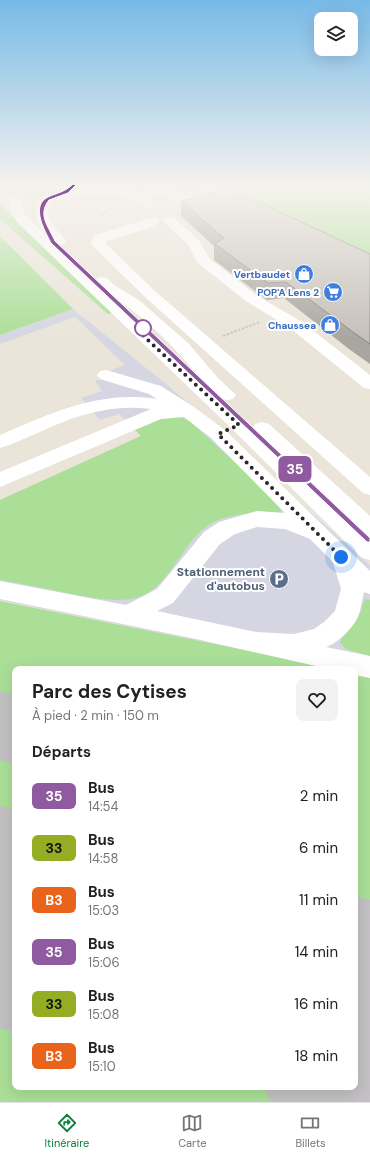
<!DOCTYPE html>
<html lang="fr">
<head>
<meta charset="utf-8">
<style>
	body { margin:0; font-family:"DM Sans",sans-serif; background:#f2f2f2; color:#202124; height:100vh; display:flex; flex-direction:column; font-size:15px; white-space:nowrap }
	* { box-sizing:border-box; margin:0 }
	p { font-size:13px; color:#757577 }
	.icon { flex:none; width:22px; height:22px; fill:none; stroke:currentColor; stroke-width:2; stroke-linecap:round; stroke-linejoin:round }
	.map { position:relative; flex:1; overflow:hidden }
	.details { position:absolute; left:12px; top:666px; width:346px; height:424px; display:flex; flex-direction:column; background:#fff; border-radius:8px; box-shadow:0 4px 16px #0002 }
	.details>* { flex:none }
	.badge { padding:0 8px; border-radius:6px; font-size:14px; line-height:26px }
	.buttons { position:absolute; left:314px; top:12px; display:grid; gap:8px }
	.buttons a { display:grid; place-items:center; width:44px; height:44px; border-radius:8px; background:#fff; box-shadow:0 4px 16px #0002; font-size:20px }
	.you { position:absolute; width:20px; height:20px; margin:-10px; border:3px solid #fff; border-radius:50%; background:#1a73e8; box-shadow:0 0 0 6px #1a73e833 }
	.map>.badge { position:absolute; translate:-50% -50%; box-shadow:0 0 0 2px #fff }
	h2 { padding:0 20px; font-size:15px; line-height:36px }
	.round { display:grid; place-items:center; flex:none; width:42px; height:42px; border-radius:8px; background:#f2f2f2 }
	.headline { display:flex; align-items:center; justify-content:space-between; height:68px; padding:0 20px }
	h1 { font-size:19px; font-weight:700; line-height:30px }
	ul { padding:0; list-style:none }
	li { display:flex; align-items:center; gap:12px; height:52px; padding:0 20px }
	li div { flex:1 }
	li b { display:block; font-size:15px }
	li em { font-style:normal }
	li .badge { min-width:44px; font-weight:700; text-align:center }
	.dock { display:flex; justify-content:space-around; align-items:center; height:56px; border-top:1px solid #e0e0e0; background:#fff; font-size:11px; color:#757577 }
	.dock a { display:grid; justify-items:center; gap:2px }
	.dock .on { color:#0b8043 }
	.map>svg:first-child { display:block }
	.airport { fill:#d5d6e2 }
	.green { fill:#abdf97 }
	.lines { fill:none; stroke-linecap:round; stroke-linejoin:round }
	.taxiway { fill:#c4c1c5; fill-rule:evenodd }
	.runway { fill:#c4c1c5; fill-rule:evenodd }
	.path-far1 { stroke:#c7c7c7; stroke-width:1.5; stroke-dasharray:2 1; stroke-linecap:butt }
	.path { stroke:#c7c7c7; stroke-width:2; stroke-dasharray:2.5 1.5; stroke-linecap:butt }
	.minor { fill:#fff; fill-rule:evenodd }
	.wall { fill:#a9a59f }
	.building { fill:#c5c0b9; stroke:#8a8682 }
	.line { fill:#8f5aa0; stroke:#fff }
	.walk { stroke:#282828; stroke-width:4; stroke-dasharray:0 7.2 }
	.stop-dot { fill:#fff; stroke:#8f5aa0; stroke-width:2 }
	.labels { text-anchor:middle; stroke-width:4; stroke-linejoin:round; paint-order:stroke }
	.far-shop-label { font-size:10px; font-weight:bold; fill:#366cbe; stroke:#fff; text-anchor:end }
	.service-label { font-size:12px; font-weight:bold; fill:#4e5e75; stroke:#fff; text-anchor:end }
</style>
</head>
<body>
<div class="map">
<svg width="370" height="1102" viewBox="0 0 370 1102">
	<rect width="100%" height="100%" fill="#eae4d9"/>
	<path class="airport" d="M73 309 172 389 370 565V677L355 669 260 653 0 600V500L141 436 119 414 100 420 81 398 102 391 95 381 102 379 111 370 125 365 75 317 0 344V335Z"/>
	<g class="green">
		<path d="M0 185H66C54 200 16 202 0 194Z"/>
		<path d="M211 185H370V261Z"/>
		<path d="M0 204 112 313 108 314 0 219Z"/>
		<path d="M0 236 73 309 0 335Z"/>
		<path d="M178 415 191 422 253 479 278 504 282 513C260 513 235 512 214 522 180 539 172 592 131 599 109 602 88 597 66 593 44 588 22 584 0 580V500L141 436 134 429 162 418Z"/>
		<path d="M366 599 370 600V656L346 649 340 643 343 633 361 612 363 603Z"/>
		<path d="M0 601 339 669H15V1087H355V673L370 677V1102H0Z"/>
	</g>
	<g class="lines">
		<path class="taxiway" d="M0 692 15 694V764L0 760Z"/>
		<g class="runway">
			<path d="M0 806 15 810V1032L0 1028Z"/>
			<path d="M355 896 370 900V1102H273L270 1101 264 1087H355Z"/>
		</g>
		<g class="path-far1">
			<path d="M89 209 102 214 107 219"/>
			<path d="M102 214 114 207"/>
		</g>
		<path class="path" d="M223 336 260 322"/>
		<g class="minor">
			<path d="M198 185H214L247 201 249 204 247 207H239L200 187Z"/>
			<path d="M160 187C174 188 181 196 193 200 201 203 208 198 215 199L217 202 215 205C209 206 203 209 197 208 176 208 172 189 147 197L154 204 152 207C142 209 137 199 127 197 106 191 80 196 59 200L55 199 53 196 55 193 59 192 87 188H109L128 189 138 192Z"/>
			<path d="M47 195 51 196 53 199C41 220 55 225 66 241L64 244H54L95 282 97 278 102 277 107 278 114 285 139 300 189 344 218 378 236 395 233 399 227 400 222 399 253 428 255 424 262 422 269 424 370 516V536L366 535 370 539V560L362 558 232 429 20 225C14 218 6 208 12 198H20C24 203 22 210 26 216L54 243C39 228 29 217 43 196ZM108 294C145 316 174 347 201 379Z"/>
			<path d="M153 217 158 218 159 221 153 227 106 241 105 243 155 291 370 477V495L363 493 145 297 91 244V240L96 235Z"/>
			<path d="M169 217 174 218 199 240 209 258 256 295 302 322 370 375V389L364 388 290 328 246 301 198 263 188 245 163 221 164 218Z"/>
			<path d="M106 370 161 386 194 407 225 430 370 571V594L364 592C362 600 361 609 358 617 353 628 338 643 326 647L370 656V678L355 675V669H329L196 639 0 599V581L126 605 157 589 204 532 219 522 257 511 285 513 211 438 184 417 161 419 0 487V472L151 409C111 404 76 415 40 432 27 437 14 444 0 448V435C51 413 100 390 157 399L149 394 100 379 97 375 100 371ZM257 527 285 529 310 539 333 562 341 589 335 611 324 622 314 629 294 634 256 632 157 611 173 603 220 544 235 534Z"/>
		</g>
	</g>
	<path class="wall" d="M181 201 370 254V364L349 349 284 298 267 300 214 260V246L181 216Z"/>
	<path class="building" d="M224 186 370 254V344L353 332 286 282 268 283 215 244 224 238 181 201 222 190Z"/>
	<linearGradient id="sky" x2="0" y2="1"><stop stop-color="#77b9e8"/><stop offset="0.55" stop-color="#f6f3ee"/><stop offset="1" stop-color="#f6f3ee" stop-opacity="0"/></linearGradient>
	<rect width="370" height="339" fill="url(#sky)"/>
	<path class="line" d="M73 184 76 185 68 193 49 200C37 215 49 227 55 241L370 538V542H367L51 243C45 231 30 206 48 197 57 193 65 192 73 184Z"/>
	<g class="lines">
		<path class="walk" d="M143 328 134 327 239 425 218 434 341 557"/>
	</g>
	<defs>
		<symbol id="shop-disc" viewBox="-11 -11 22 22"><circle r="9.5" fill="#3f7fe0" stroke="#fff"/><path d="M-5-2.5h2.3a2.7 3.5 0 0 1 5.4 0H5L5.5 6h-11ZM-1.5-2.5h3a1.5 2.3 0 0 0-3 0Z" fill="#fff"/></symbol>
		<symbol id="supermarket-disc" viewBox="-11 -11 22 22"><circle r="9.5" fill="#3f7fe0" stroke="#fff"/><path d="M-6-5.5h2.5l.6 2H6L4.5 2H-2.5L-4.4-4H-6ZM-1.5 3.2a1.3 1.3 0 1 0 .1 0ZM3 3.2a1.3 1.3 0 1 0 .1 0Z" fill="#fff"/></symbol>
		<symbol id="parking-disc" viewBox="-11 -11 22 22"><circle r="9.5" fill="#5c6f8a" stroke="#fff"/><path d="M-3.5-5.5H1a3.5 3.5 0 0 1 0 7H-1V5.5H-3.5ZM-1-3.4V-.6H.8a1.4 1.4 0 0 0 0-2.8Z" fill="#fff"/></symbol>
	</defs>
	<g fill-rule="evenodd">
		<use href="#shop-disc" x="293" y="263" width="22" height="22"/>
		<use href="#supermarket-disc" x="322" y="281" width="22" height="22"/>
		<use href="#shop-disc" x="319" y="314" width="22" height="22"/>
		<use href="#parking-disc" x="268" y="568" width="22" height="22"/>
	</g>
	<circle class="stop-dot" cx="143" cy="328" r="8"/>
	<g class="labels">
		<g class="far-shop-label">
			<text x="290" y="278">Vertbaudet</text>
			<text x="319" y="296">POP'A Lens 2</text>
			<text x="316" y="329">Chaussea</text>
		</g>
		<g class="service-label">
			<text x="265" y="576">Stationnement<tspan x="265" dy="14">d'autobus</tspan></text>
		</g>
	</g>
</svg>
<div class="buttons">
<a><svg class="icon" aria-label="layers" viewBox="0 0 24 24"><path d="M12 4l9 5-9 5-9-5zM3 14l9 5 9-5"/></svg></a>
</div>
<div class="you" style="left:341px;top:557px"></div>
<b class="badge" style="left:295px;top:469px;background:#8f5aa0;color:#fff">35</b>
<section class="details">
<div class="headline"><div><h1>Parc des Cytises</h1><p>À pied · 2 min · 150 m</p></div><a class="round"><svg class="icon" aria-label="heart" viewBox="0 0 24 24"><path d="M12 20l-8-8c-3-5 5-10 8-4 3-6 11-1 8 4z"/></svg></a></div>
<h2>Départs</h2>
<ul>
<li><span class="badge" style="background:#8f5aa0;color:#fff">35</span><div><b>Bus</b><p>14:54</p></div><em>2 min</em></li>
<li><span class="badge" style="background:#94ad23;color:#111">33</span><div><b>Bus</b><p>14:58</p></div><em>6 min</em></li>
<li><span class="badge" style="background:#e9631b;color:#fff">B3</span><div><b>Bus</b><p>15:03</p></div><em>11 min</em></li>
<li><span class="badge" style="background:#8f5aa0;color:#fff">35</span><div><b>Bus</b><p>15:06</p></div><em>14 min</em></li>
<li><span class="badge" style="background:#94ad23;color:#111">33</span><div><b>Bus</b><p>15:08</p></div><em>16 min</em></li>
<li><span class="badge" style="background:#e9631b;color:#fff">B3</span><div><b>Bus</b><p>15:10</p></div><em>18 min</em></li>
</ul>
</section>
</div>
<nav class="dock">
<a class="on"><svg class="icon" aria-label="directions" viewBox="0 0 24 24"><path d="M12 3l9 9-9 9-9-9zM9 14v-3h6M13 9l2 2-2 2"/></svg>Itinéraire</a>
<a><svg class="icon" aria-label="map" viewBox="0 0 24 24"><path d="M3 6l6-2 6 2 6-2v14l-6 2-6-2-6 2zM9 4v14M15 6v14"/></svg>Carte</a>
<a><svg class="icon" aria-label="tickets" viewBox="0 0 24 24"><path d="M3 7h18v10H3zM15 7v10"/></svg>Billets</a>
</nav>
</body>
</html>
